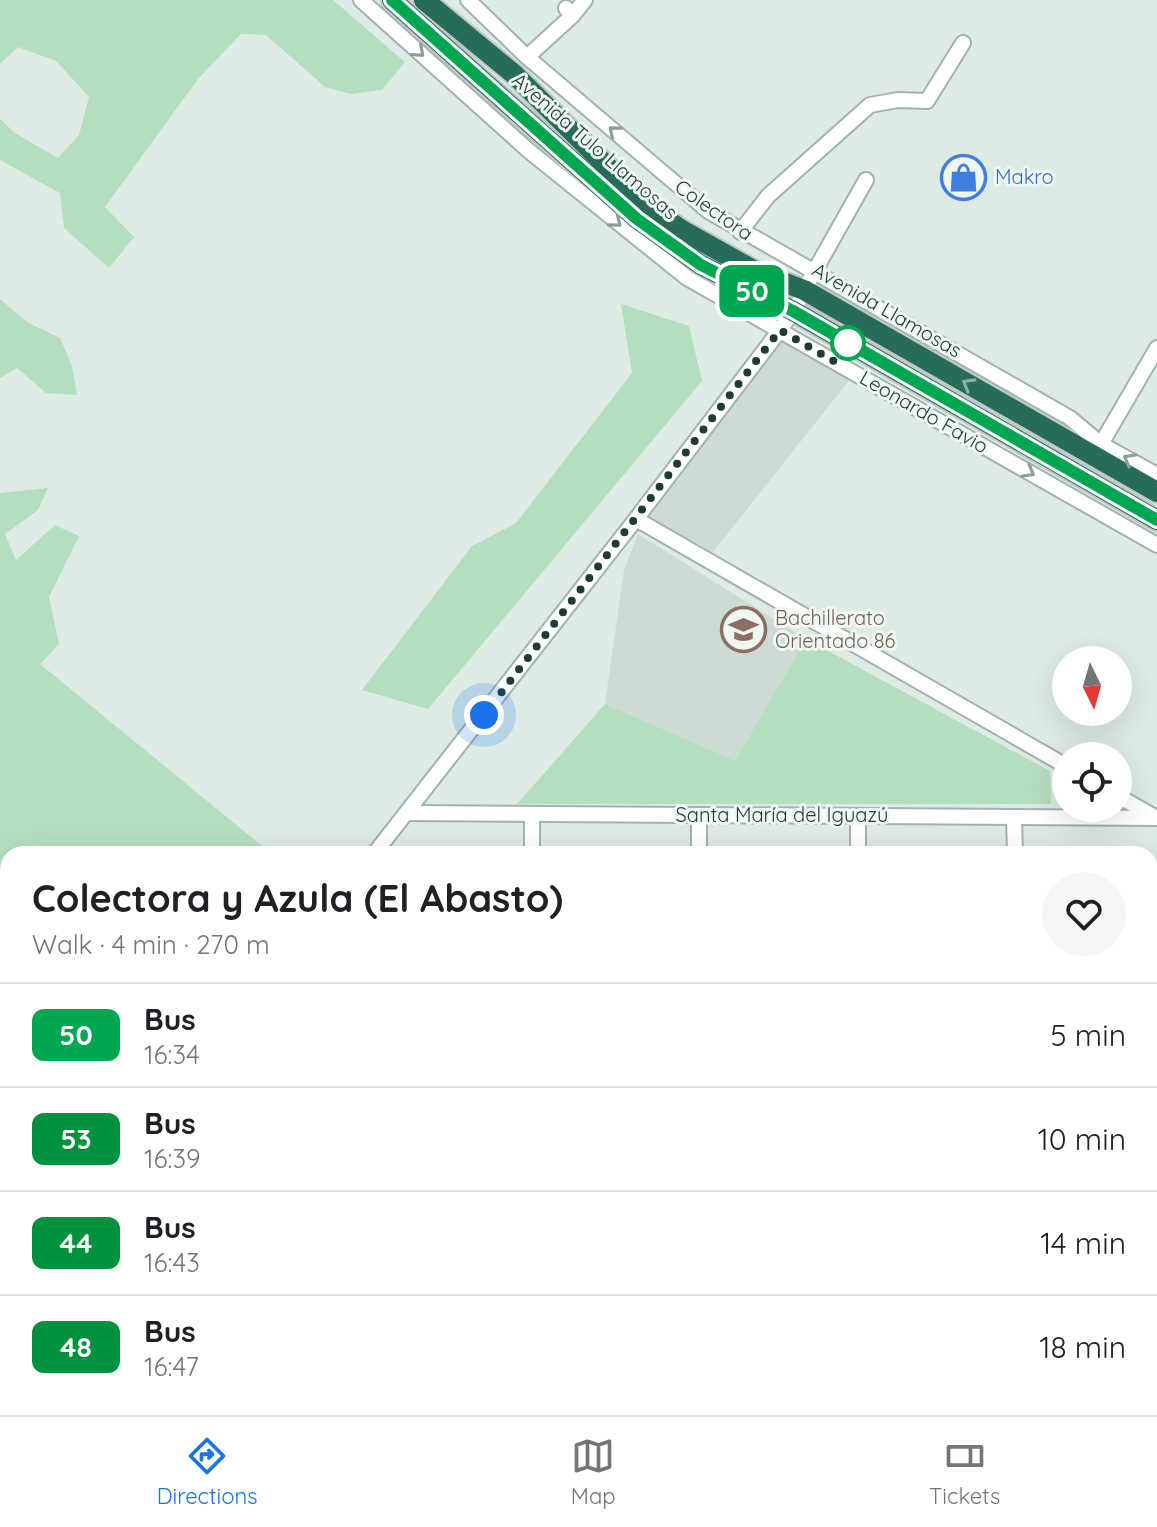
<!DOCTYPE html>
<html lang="en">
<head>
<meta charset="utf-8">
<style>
	body { margin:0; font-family:Quicksand,sans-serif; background:#f6f6f6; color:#202124; height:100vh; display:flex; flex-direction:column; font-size:30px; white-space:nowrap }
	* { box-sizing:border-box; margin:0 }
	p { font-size:26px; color:#757577 }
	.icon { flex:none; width:44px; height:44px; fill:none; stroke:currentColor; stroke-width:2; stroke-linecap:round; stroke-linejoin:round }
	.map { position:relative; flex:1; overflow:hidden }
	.details { position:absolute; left:0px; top:846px; width:1158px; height:570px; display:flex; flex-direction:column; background:#fff; border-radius:24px 24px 0 0; box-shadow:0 8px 32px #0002 }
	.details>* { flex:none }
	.badge { padding:0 16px; border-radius:12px; font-size:28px; line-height:52px }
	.needle { width:52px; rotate:175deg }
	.tools { position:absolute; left:1052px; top:646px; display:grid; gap:16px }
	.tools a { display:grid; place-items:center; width:80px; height:80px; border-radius:50%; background:#fff; box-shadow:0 8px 32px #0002; font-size:40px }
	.you { position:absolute; width:40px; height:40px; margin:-20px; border:6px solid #fff; border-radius:50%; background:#1a73e8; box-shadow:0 0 0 12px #1a73e833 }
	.map>.badge { position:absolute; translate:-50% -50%; box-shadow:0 0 0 4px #fff }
	.round { display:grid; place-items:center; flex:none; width:84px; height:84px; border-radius:42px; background:#f6f6f6 }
	.summary { display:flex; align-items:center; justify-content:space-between; height:136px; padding:0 32px }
	h1 { font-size:38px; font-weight:800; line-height:60px }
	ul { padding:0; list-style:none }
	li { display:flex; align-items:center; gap:24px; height:104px; padding:0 32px; border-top:2px solid #e0e0e0 }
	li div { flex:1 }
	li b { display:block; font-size:30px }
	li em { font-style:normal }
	li .badge { min-width:88px; font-weight:700; text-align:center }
	.tab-bar { display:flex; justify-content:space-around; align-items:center; height:112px; border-top:2px solid #e0e0e0; background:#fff; font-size:22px; color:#757577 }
	.tab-bar a { display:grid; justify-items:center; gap:4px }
	.tab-bar .on { color:#1a73e8 }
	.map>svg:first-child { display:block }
	.built { fill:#ccdbd3 }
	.green { fill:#b4dfbe }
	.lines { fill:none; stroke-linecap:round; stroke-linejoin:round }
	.minor-casing { stroke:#a1b3ac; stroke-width:18 }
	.highway-casing { stroke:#c0c8c6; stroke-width:24 }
	.minor { stroke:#fff; stroke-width:14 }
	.highway { stroke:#276b5a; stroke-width:20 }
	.oneway { stroke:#8e9e99 }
	.oneway2 { stroke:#8ab1a6 }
	.line-casing { stroke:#fff; stroke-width:18 }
	.line { stroke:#00a651; stroke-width:12 }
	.walk { stroke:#1e3c33; stroke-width:8; stroke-dasharray:0 14.4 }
	.stop-dot { fill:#fff; stroke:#00a651; stroke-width:4 }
	.labels { text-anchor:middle; stroke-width:6; stroke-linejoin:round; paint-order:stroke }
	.street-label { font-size:20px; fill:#1e3c33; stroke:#eef7f2 }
	.shop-label { font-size:20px; fill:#366cbe; stroke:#eef7f2; text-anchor:start }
	.education-label { font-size:20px; fill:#785e54; stroke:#eef7f2; text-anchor:start }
</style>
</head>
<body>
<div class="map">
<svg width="1157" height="1415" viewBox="0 0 1157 1415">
	<rect width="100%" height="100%" fill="#deebe5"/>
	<g class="built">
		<path d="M780 339 851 378 713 552 649 517Z"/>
		<path d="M638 534 806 639 735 762 605 704 624 570Z"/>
	</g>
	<g class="green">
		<path d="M0 0H333L405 62 382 90 351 94 325 87 266 35 241 34 198 79 105 207 134 237 109 268 64 228 60 193 0 160V119L15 133 58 158 79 135 89 97 56 61 18 47 0 64Z"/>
		<path d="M0 299 27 322 60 338 72 366 77 395 46 393 17 368 0 378Z"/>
		<path d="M621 304 689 326 702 381 428 709 362 690 472 546 516 523 632 373Z"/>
		<path d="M48 488 38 510 5 534 16 560 55 525 79 536 49 597 59 644 40 664 272 854H8V1166H0V493Z"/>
		<path d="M806 639 1050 771 1051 804H517L605 704 735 761Z"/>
	</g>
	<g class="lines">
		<defs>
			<g id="minor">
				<path d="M361 0 529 151 687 278 1157 545"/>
				<path d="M468 0 527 57 708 211 1070 418 1101 444 1157 475"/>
				<path d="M572 16 585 0"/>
				<path d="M527 57 572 16 566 8"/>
				<path d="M740 232 768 196 870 105 898 100 927 101 963 43"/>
				<path d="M809 281 866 180"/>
				<path d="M1101 444 1157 348"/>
				<path d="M636 519 1066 766"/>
				<path d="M1118 796 1153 816"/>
				<path d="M408 813 1157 818"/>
				<path d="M532 814V854"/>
				<path d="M858 816V854"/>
				<path d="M1014 817 1015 854"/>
				<path d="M374 854 636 519 780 330 798 303"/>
				<path d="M699 854V815"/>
				<path d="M0 1186H8"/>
				<path d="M1150 1187H1157"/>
				<path d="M374 1408 375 1415"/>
				<path d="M59 1415V1408"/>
				<path d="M222 1415V1408"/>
				<path d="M532 1415V1408"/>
				<path d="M693 1415V1408"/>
				<path d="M814 1415V1408"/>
				<path d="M932 1415V1408"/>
				<path d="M1063 1415V1408"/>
			</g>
			<g id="highway">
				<path d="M392 0 637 219 701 265 793 311 1157 520"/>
				<path d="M424 0 515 75 642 201 680 229 757 272 804 290 1157 492"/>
			</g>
		</defs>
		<use href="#minor" class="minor-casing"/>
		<use href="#highway" class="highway-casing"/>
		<use href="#minor" class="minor"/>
		<use href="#highway" class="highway"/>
	</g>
	<defs><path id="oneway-chevron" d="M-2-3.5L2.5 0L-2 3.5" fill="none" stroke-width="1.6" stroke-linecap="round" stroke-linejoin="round" transform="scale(2)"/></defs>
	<g class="oneway">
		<use href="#oneway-chevron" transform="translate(419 52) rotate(42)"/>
		<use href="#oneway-chevron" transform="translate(614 131) rotate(-140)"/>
		<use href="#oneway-chevron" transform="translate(616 222) rotate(39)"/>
		<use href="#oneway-chevron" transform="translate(1129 459) rotate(-151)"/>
		<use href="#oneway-chevron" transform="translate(1029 472) rotate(30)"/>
	</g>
	<use class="oneway2" href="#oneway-chevron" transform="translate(968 384) rotate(-150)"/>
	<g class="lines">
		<defs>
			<path id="line" d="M392 0 637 219 701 265 793 311 1157 520"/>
		</defs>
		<use href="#line" class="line-casing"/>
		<use href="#line" class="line"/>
		<path class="walk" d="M484 715 780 330 837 363 848 343"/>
	</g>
	<defs>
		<symbol id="shop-ring" viewBox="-11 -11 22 22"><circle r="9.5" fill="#eef7f2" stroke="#3f7fe0" stroke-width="1.5"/><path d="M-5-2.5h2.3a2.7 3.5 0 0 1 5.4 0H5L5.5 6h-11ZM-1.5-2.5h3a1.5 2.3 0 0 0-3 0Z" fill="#3f7fe0"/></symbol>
		<symbol id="school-ring" viewBox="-11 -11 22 22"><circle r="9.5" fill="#eef7f2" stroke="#8d6e63" stroke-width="1.5"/><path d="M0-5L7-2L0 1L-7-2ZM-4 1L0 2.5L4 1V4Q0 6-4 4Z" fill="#8d6e63"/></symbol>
	</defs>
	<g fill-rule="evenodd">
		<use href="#shop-ring" x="938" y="152" width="51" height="51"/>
		<use href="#school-ring" x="718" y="604" width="51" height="51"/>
	</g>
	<circle class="stop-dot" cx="848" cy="343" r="16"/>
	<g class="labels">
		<g class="street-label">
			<text transform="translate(595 146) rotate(41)" y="7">Avenida Tulo Llamosas</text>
			<text transform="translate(714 210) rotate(35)" y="7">Colectora</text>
			<text transform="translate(887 310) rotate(30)" y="7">Avenida Llamosas</text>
			<text transform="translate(924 412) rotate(30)" y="7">Leonardo Favio</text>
			<text x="782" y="822">Santa María del Iguazú</text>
		</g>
		<g class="shop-label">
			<text x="995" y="184">Makro</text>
		</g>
		<g class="education-label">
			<text x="775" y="625">Bachillerato<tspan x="775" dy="23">Orientado 86</tspan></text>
		</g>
	</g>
</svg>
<div class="tools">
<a><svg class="needle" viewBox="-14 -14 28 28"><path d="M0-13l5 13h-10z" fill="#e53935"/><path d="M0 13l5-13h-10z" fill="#757577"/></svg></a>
<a><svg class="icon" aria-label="locate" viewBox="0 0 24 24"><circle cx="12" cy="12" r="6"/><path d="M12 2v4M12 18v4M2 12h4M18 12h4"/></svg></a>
</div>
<div class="you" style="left:484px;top:715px"></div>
<b class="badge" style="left:752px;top:291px;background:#00a651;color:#fff">50</b>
<section class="details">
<div class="summary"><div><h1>Colectora y Azula (El Abasto)</h1><p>Walk · 4 min · 270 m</p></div><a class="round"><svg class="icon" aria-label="heart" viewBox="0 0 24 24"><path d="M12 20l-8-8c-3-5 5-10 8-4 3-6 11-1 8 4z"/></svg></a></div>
<ul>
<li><span class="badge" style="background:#00a651;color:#fff">50</span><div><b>Bus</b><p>16:34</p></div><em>5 min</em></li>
<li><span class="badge" style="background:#00913f;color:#fff">53</span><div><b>Bus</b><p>16:39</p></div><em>10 min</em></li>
<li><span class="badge" style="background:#00913f;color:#fff">44</span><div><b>Bus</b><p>16:43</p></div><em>14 min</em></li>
<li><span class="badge" style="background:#00913f;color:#fff">48</span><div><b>Bus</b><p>16:47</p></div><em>18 min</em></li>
</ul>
</section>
</div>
<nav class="tab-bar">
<a class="on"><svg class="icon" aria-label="directions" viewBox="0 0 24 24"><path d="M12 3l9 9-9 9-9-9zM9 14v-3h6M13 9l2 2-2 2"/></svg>Directions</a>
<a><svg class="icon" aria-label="map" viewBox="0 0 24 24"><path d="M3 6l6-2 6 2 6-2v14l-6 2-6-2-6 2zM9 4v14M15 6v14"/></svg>Map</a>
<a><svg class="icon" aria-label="tickets" viewBox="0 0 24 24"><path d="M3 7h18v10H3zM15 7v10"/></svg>Tickets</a>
</nav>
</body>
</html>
